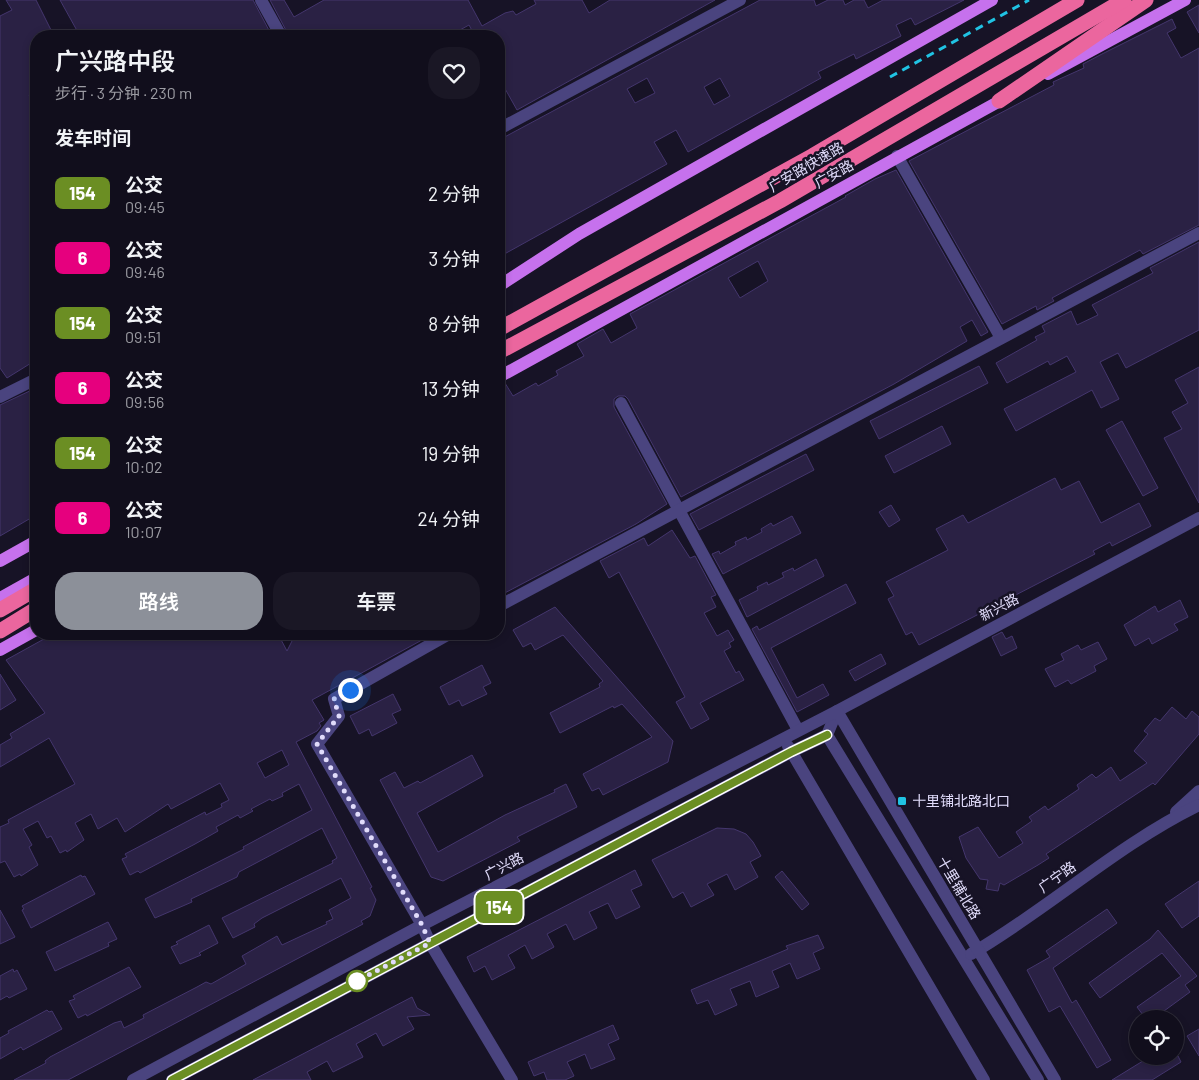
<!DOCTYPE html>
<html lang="zh">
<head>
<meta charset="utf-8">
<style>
	body { margin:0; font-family:Barlow,"Noto Sans SC",sans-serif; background:#1a1725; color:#f1f3f6; height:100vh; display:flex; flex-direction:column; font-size:19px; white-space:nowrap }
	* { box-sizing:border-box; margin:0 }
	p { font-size:16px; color:#9c9ca3 }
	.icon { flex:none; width:28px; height:28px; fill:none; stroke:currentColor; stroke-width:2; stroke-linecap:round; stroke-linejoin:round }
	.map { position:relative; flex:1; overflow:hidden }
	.drawer { position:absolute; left:30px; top:30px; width:475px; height:610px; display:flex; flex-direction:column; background:#110e1c; border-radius:20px; box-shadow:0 2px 8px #0003,0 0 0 1px #302e3b }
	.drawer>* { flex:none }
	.badge { padding:0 10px; border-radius:8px; font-size:18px; line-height:32px }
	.buttons { position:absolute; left:1129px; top:1010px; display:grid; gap:10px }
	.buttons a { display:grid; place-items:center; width:55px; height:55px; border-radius:50%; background:#110e1c; box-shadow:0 2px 8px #0003,0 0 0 1px #302e3b; font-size:25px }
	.you { position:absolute; width:25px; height:25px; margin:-12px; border:4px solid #fff; border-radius:50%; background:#1a73e8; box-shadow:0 0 0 8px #1a73e833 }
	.map>.badge { position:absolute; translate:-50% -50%; box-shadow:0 0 0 2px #fff }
	h2 { padding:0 25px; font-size:19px; line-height:45px }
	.round { display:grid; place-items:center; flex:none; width:52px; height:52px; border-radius:20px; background:#1a1725 }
	.headline { display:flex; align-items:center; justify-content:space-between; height:85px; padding:0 25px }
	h1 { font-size:24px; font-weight:600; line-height:38px }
	.action { display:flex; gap:10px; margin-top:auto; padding:10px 25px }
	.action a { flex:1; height:58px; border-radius:20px; background:#8c9099; color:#fff; font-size:20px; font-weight:600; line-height:58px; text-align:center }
	.action a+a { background:#1a1725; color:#f1f3f6 }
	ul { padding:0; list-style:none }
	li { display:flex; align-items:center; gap:15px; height:65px; padding:0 25px }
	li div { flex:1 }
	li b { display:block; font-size:19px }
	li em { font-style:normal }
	li .badge { min-width:55px; font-weight:700; text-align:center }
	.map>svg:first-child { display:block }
	.building { fill:#2a2144; stroke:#44366d; fill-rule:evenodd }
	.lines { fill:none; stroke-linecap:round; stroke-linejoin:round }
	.minor { stroke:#4a447f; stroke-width:12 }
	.major { stroke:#c671ed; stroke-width:12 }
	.highway { stroke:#eb669e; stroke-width:15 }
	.rail { stroke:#20c3e3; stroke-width:3; stroke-dasharray:8 6; stroke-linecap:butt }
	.line-casing { stroke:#fff; stroke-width:11 }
	.line { stroke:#6b8e23; stroke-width:8 }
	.walk { stroke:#e1dcfb; stroke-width:5; stroke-dasharray:0 9 }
	.poi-dot { fill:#20c3e3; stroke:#171326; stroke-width:2 }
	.stop-dot { fill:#fff; stroke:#6b8e23; stroke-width:2.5 }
	.labels { text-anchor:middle; stroke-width:5; stroke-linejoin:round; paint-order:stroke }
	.street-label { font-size:14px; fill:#e1dcfb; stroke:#171326 }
	.poi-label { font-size:14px; fill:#e1dcfb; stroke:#171326; text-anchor:start }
</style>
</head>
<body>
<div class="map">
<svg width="1199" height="1080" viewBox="0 0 1199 1080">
	<rect width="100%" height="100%" fill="#171326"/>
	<g class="building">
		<path d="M6 0H36L54 36H36V91L29 95 36 107V360L7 378 0 368V16L12 10Z"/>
		<path d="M60 0H253L272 36H80Z"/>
		<path d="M270 0H284L294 17 324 0H468L482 26 505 13 513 11 516 15 536 4 534 0H582L589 13 610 0H715L517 110 499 78V36H475L469 25 449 36H289Z"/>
		<path d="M760 0H814L816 6 828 0H843L845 5 854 0H864L868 8 883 0H964L915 25 911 18 896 25 901 36 856 59 854 54 818 72 821 78 688 152 676 130 654 142 667 164 499 257V140ZM647 78 655 93 635 103 627 89ZM720 78 730 96 714 105 704 87Z"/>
		<path d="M1199 5V33L1187 12Z"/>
		<path d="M1172 19 1176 28 1167 33 1181 58 1199 48V225L1143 254 1140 250 1052 298 1054 301 1037 310 1036 306 1002 324 909 161 1054 85 1053 82 1084 68 1083 64 1102 54Z"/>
		<path d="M896 170 988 332 981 336 972 320 960 327 967 341 894 384 681 497 628 399 625 396H618L614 399V407L667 504 636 524 499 596V386L505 383 513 396 536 383 538 386 558 375 556 371 584 356 577 344 603 329 611 343 637 328 630 314 846 197 845 196 875 179ZM758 261 768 281 740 298 728 278Z"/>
		<path d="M1199 242V330L1126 368 1118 353 1100 362 1119 399 1101 408 1092 390 1016 431 1004 409 1076 372 1067 356 1050 365 1048 361 1007 383 996 363 1037 340 1035 337 1045 332 1042 326 1071 311 1077 325 1098 315 1092 305 1153 273 1150 268Z"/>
		<path d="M979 366 988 383 879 439 870 421Z"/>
		<path d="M1199 367V503L1164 438 1182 429 1172 412 1188 403 1175 380Z"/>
		<path d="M36 388V515L0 536V405Z"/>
		<path d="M1122 421 1158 488 1143 496 1106 430Z"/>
		<path d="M942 426 951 444 894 473 885 456Z"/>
		<path d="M806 454 814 470 699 530 690 514Z"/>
		<path d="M1055 478 1061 490 1079 481 1101 523 1139 503 1151 526 1112 546 1110 542 1093 551 1095 554 919 645 912 632 906 635 888 599 894 596 886 582 948 550 936 529 963 515 968 523Z"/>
		<path d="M891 505 900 520 889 527 879 512Z"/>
		<path d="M792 516 801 533 723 574 712 554 719 551 720 554 736 545 735 542 746 537 747 540 762 532 761 529 771 523 773 526Z"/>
		<path d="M672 530 690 558 695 556 716 595 711 597 716 607 704 613 717 636 728 630 734 640 729 643 731 647 724 651 736 673 739 671 744 680 700 703 709 719 691 729 676 702 685 697 619 572 609 578 600 561 644 538 648 546Z"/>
		<path d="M816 559 824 576 747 617 739 600 758 590 757 587 767 582 768 585 784 577 782 573 793 568 794 571Z"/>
		<path d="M846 584 856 603 771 648 797 698 823 684 829 695 797 712 752 629 757 626 759 630Z"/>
		<path d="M1180 600 1188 617 1174 624 1178 630 1152 644 1149 638 1135 646 1124 625 1155 606 1158 612Z"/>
		<path d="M555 607 673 741 668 762 603 795 599 788 592 791 583 774 652 737 622 704 614 708 613 706 560 733 550 713 600 687 599 684 603 681 563 635 535 650 531 643 523 647 513 630Z"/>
		<path d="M1002 632 1006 639 1012 636 1017 648 1001 656 992 637Z"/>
		<path d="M53 634H278L287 651 294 637 301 634H433L312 700 324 720 319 723 321 726 317 731 296 742 372 887 370 888 376 900 370 916 361 921 363 924 68 1080H14L46 1063 45 1061 50 1057 114 1023 121 1021 124 1028 144 1018 143 1015 197 987 206 982 211 984 227 975 246 964 242 956 277 936 282 945 327 924 326 922 333 919 329 910 351 898 341 878 262 918 254 924 255 927 233 938 222 918 333 863 332 861 337 858 322 828 239 872 237 877 191 899 192 902 155 918 145 899 244 849 243 847 312 810 299 784 282 793 283 796 272 801 270 799 251 809 253 811 240 818 238 815 216 827 218 831 195 844 140 873 138 871 130 875 122 859 127 857 125 854 205 812 206 815 222 807 221 804 229 800 220 783 171 809 168 804 125 832 117 818 98 829 91 814 75 823 84 840 67 852 66 850 60 853 51 836 47 838 38 821 23 829 32 845 29 847 38 865 21 876 20 874 14 877 5 861 0 863V827L9 823 8 820 75 784 49 738 0 767V745L12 738 10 734 45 713 6 660ZM282 750 289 765 265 778 257 763Z"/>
		<path d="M1098 642 1107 659 1094 666 1096 671 1071 684 1068 680 1055 687 1045 669 1064 660 1061 654 1078 645 1081 650Z"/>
		<path d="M881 654 886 664 855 681 849 671Z"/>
		<path d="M482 665 491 683 483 687 487 694 462 706 459 700 449 705 440 687Z"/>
		<path d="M0 674 16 700 0 710Z"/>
		<path d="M393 694 401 710 392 714 397 723 372 736 369 729 359 734 350 716Z"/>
		<path d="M1172 707 1186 719 1192 711 1199 717V734L1155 785 1153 783 1046 854 1049 858 1038 865 1004 885 1000 883 998 891 986 889 988 880 980 879 966 858 959 837 978 827 999 858 1023 843 1016 832 1032 821 1029 817 1045 806 1048 810 1079 789 1077 785 1092 774 1096 778 1111 767 1120 781 1147 763 1134 751 1148 734 1144 731 1155 718 1160 721Z"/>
		<path d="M472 755 483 776 417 813 438 852 505 815 555 792 554 790 566 784 577 807 517 837 520 841 443 881 431 877 380 780 395 772 404 788 418 781 420 783Z"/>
		<path d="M717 828 734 829 746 834 753 842 761 856 750 862 758 877 735 890 727 874 707 884 714 895 691 907 683 892 673 898 652 860Z"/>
		<path d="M635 870 642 885 631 890 640 907 616 919 608 903 589 912 597 928 574 940 566 924 547 934 554 947 532 959 525 945 508 955 515 968 492 980 485 966 474 972 467 957Z"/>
		<path d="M782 871 809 904 802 910 775 877Z"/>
		<path d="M81 875 82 877 85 876 95 894 31 928 22 910 24 909 22 906Z"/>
		<path d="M1199 881V916L1182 928 1165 904Z"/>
		<path d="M1107 909 1117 923 1053 968 1072 1003 1076 1000 1111 1060 1097 1068 1060 1006 1049 1012 1027 970 1050 957 1046 951Z"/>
		<path d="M0 910 15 937 0 944Z"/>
		<path d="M108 922 117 939 108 943 109 946 55 971 46 952Z"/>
		<path d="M209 925 218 943 199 953 201 955 180 964 171 947 178 944 176 942Z"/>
		<path d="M1158 930 1197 976 1185 985 1190 992 1153 1019H1146L1137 1007 1181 976 1162 953 1100 998 1089 983 1150 939Z"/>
		<path d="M818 935 824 948 813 953 820 969 797 979 790 963 772 971 779 987 756 997 750 981 730 989 737 1005 715 1015 708 1000 697 1004 691 990 788 949 786 946Z"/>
		<path d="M129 967 141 987 87 1016 86 1014 78 1018 69 1001 75 999 73 996Z"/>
		<path d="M13 969 14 972 17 970 27 989 9 998 7 996 0 1000V976Z"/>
		<path d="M412 997 417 1008 430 1015 407 1017 414 1029 383 1046 376 1033 356 1044 363 1057 333 1072 327 1061 307 1072 311 1080H253Z"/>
		<path d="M47 1010 49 1012 52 1011 62 1029 23 1050 21 1047 0 1059V1038L9 1033 8 1031Z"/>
		<path d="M613 1025 619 1039 608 1044 615 1059 591 1069 585 1054 567 1062 574 1076 565 1080H547L544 1072 534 1076 528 1062Z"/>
		<path d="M1199 1029V1056L1187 1036Z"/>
		<path d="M1151 1056H1178L1181 1062 1152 1080H1112Z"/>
	</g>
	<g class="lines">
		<g class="minor">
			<path d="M261 0 281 36"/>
			<path d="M499 129 740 0"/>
			<path d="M897 156 1001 338"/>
			<path d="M0 397 36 379"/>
			<path d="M621 403 798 730"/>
			<path d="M499 606 1199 233"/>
			<path d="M449 634 334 699 339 716 317 744 422 925 430 943 512 1080"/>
			<path d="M827 735 837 711 1199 518"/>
			<path d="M827 735 1038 1080"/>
			<path d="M788 746 984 1080"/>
			<path d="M1176 812 1199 791"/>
			<path d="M971 954C1050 908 1117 845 1199 805"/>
			<path d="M133 1080 422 925 837 711 1055 1080"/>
			<path d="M172 1080 791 752 827 735"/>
		</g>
		<g class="major">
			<path d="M1048 74 1185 0"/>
			<path d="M499 286 579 234 992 0"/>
			<path d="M499 377 1007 97"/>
			<path d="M0 561 36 541"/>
			<path d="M0 598 36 578"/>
			<path d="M0 650 36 630"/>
		</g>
		<g class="highway">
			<path d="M999 101 1146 0"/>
			<path d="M499 329 812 156 1077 0"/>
			<path d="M499 352 780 201 1124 0"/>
			<path d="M0 610 36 589"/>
			<path d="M0 631 36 609"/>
		</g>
		<path class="rail" d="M890 77 1029 0"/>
	</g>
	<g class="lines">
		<defs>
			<path id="line" d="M172 1080 791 752 827 735"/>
		</defs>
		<use href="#line" class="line-casing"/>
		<use href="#line" class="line"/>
		<path class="walk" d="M350 690 334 699 339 716 317 744 422 925 430 943 357 981"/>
	</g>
	<rect class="poi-dot" x="897" y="796" width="10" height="10" rx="2.5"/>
	<circle class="stop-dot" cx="357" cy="981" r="10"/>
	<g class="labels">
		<g class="street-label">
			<text transform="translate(806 167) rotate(-30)" y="5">广安路快速路</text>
			<text transform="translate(834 174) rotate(-29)" y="5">广安路</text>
			<text transform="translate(999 607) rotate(-28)" y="5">新兴路</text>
			<text transform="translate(504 866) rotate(-28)" y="5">广兴路</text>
			<text transform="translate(1057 877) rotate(-35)" y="5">广宁路</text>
			<text transform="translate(959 888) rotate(59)" y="5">十里铺北路</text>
		</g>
		<g class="poi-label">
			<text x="912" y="806">十里铺北路北口</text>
		</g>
	</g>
</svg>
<div class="buttons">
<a><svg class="icon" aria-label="locate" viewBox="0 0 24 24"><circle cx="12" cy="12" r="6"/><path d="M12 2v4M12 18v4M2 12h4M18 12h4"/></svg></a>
</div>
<div class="you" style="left:350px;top:690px"></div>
<b class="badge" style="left:499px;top:907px;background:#6b8e23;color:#fff">154</b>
<section class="drawer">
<div class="headline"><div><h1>广兴路中段</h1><p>步行 · 3 分钟 · 230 m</p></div><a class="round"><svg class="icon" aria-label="heart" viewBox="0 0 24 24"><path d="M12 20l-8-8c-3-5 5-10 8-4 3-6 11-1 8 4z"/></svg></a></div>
<h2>发车时间</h2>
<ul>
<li><span class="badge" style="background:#6b8e23;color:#fff">154</span><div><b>公交</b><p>09:45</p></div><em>2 分钟</em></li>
<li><span class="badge" style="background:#e6007e;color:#fff">6</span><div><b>公交</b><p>09:46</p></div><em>3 分钟</em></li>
<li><span class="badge" style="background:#6b8e23;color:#fff">154</span><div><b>公交</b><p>09:51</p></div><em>8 分钟</em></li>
<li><span class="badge" style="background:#e6007e;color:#fff">6</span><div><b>公交</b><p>09:56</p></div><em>13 分钟</em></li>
<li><span class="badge" style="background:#6b8e23;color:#fff">154</span><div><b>公交</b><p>10:02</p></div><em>19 分钟</em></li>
<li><span class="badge" style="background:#e6007e;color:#fff">6</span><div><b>公交</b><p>10:07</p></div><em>24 分钟</em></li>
</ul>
<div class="action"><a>路线</a><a>车票</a></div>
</section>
</div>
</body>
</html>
